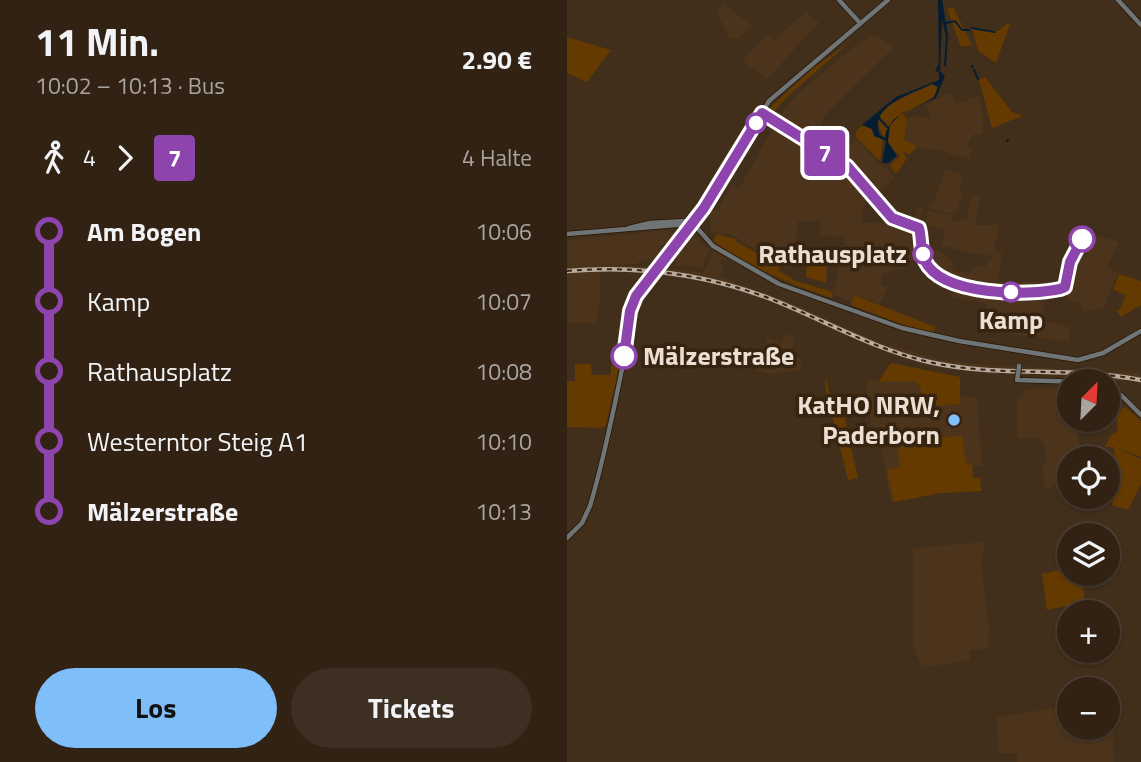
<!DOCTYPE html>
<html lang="de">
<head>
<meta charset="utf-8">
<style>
	body { margin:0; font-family:"Titillium Web",sans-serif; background:#3d2f22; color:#f1f3f6; height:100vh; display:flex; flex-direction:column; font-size:26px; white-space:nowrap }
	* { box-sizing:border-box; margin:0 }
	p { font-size:23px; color:#a8a4a0 }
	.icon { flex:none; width:38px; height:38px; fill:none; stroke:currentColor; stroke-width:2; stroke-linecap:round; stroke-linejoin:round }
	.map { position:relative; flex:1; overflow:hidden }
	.panel { display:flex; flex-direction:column; background:#312214; width:567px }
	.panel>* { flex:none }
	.badge { padding:0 14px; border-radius:5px; font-size:24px; line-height:46px }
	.needle { width:46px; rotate:24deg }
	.buttons { position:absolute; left:490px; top:369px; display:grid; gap:14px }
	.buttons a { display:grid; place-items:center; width:63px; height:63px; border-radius:50%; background:#312214; box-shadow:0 2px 5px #0004,0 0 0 2px #4c3f34; font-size:35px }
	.map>.badge { position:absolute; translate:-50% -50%; box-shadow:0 0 0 4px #fff }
	.legs { display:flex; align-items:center; gap:10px; height:77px; padding:0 35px; font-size:23px }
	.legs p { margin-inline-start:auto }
	.overview { display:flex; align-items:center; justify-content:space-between; height:119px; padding:0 35px }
	h1 { font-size:38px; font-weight:700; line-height:52px }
	.action { display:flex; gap:14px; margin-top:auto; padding:14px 35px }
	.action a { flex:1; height:80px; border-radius:42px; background:#7ebef9; color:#111; font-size:28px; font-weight:700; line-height:80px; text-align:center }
	.action a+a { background:#3d2f22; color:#f1f3f6 }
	ul { padding:0 35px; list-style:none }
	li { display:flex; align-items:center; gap:24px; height:70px; font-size:26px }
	li i { display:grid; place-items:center; width:10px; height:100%; margin:0 9px; background:currentColor }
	li i::after { content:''; width:18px; height:18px; margin:-9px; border:5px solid; border-radius:50%; background:#312214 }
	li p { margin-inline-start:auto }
	li:first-child i { background:linear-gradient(#0000 50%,currentColor 0) }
	li:last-child i { background:linear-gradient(currentColor 50%,#0000 0) }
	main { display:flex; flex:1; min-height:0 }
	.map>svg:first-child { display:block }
	.built { fill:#4b341b }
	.green { fill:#643a00 }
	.water { fill:#051d32; fill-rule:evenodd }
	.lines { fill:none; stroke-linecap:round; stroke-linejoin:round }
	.stream { stroke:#051d32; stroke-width:2 }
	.secondary-tunnel { stroke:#5a4937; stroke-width:4.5; stroke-dasharray:4.5 2; stroke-linecap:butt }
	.secondary-casing { stroke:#271604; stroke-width:6 }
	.secondary { stroke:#6f7476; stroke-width:4.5 }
	.rail-casing { stroke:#b8aa9d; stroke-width:4.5 }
	.rail { stroke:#362411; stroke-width:2; stroke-dasharray:5; stroke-linecap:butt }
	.secondary-bridge-casing { stroke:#271604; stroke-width:6; stroke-linecap:butt }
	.secondary-bridge { stroke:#6f7476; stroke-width:4.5 }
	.line-1-casing { stroke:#fff; stroke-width:16 }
	.line-1 { stroke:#8e44ad; stroke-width:10 }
	.stop-1-dot { fill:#fff; stroke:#8e44ad; stroke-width:3.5 }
	.poi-dot { fill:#7ebef9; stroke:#362411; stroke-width:2.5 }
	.labels { text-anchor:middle; stroke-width:7; stroke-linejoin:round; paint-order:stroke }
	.stop-label { font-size:26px; font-weight:bold; fill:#ebdfd4; stroke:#362411; text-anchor:end }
	.poi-label { font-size:26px; font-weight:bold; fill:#ebdfd4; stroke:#362411; text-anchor:end }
</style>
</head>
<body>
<main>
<section class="panel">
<div class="overview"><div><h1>11 Min.</h1><p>10:02 – 10:13 · Bus</p></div><b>2.90 €</b></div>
<div class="legs"><svg class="icon" aria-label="walk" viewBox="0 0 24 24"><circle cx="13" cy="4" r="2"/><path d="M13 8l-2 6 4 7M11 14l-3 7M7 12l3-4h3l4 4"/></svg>4<svg class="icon" aria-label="forward" viewBox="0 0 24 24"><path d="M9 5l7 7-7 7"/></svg><b class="badge" style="background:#8e44ad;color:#fff">7</b><p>4 Halte</p></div>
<ul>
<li><i style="color:#8e44ad"></i><b>Am Bogen</b><p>10:06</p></li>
<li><i style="color:#8e44ad"></i><span>Kamp</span><p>10:07</p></li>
<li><i style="color:#8e44ad"></i><span>Rathausplatz</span><p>10:08</p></li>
<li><i style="color:#8e44ad"></i><span>Westerntor Steig A1</span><p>10:10</p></li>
<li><i style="color:#8e44ad"></i><b>Mälzerstraße</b><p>10:13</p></li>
</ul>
<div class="action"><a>Los</a><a>Tickets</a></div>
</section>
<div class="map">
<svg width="574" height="762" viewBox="0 0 574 762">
	<rect width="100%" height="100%" fill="#412e1b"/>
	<g class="built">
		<path d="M156 3 185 26 173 38 163 39 150 13Z"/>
		<path d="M239 11 252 23 200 79 175 61 200 35 207 40Z"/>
		<path d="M308 35 327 47 257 116 251 136 276 151 290 140 315 167 320 169 328 177 312 193 334 213 348 216 350 207 356 208 353 223 335 220 322 212 313 197 303 196 296 208 295 223H327L349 234 352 260 343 261V266L316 274 314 285 321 287 313 304 288 295 285 302 266 295 278 238 253 235V221H231L230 236 220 269 165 235 144 233 143 210H150L165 185 172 189 210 121 228 96 290 44Z"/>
		<path d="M383 92 389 104 412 96 416 113V135L407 134 403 140 401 145 405 148 403 159 391 155 389 157 373 150 350 148V144L338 140 340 120 344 116 365 118 359 105Z"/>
		<path d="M378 169 396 175 392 189 396 194 388 215 361 208 363 202 367 203 374 182 378 183 375 179Z"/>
		<path d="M405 194 413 195 408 225H432L427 251 435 252 431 282H474L478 321 502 327V342L415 330 419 303 385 298 388 281 358 259V249L371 250 387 261 385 269 387 271 402 273 412 265 419 267 420 260H425V256L396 252 379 246 377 248 374 246 379 230 357 224 361 210 385 215V222L400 219Z"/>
		<path d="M102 230 107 235 103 244 94 245V254L90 260H76L69 264 31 265 96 267 136 273 147 251 156 256 153 263 157 266 153 277 237 308 265 322 263 327 190 296 140 280 46 271 31 272 33 275V305L31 306 29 323H0V240Z"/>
		<path d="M520 232 552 242 540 268 551 272 536 309 515 311 513 303 501 301 499 287 506 263Z"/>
		<path d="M132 237 133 243 143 249 135 268 108 265 113 245 118 238Z"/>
		<path d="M271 325 317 344 375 360 420 365 573 373 574 382 562 380 545 382 546 379 520 376 406 372 374 366 300 344 268 330Z"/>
		<path d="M219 333 228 338 223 356 233 358 235 370 202 374 189 371 197 351 215 357 217 352 198 345 201 338 214 343Z"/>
		<path d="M324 363 393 377V396L410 397 415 466 406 467V478H413L415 491 374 493 324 502 313 441 306 442 299 381H312Z"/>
		<path d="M502 387V420H509L514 458H502V483L478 489 475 463 480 462 477 446 473 438 450 439V401L459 389Z"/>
		<path d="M418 542 414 562 422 628 421 649 403 650V660L355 668 346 646V548Z"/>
		<path d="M544 701 547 762H450V753H431L430 717 502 706V728H541V702Z"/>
	</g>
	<g class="green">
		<path d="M386 7 405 45 394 47 380 9Z"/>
		<path d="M440 24H443L429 63 411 51 405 27 431 31Z"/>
		<path d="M0 37 44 50 20 82 0 73Z"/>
		<path d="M284 41 221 96 207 111 203 108 246 68Z"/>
		<path d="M418 77 445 112 454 115 455 121 453 117 425 128 412 80Z"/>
		<path d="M366 84 371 86 367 97 336 114 340 120 337 140 349 145V148L342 155 335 151 340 158 331 172 327 173 323 165 333 156C287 111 324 104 366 84Z"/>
		<path d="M295 125 305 129 316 139 313 161 289 137V132Z"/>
		<path d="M150 234 169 239 168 241 212 265V271L229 281 266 292 265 298C223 285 183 267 146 241Z"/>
		<path d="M240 256 255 257 260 260 259 283 239 277Z"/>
		<path d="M552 274 574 281V305L554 317 549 310 553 309 559 295 546 290Z"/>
		<path d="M287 295 368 327 367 333 344 328 284 305Z"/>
		<path d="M324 363 393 377V404L357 406 353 386 347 381 311 382Z"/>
		<path d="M8 364H24L25 375H44V364L52 368 39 425 35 428 0 427V381H8Z"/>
		<path d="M259 376 266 412 270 409 276 411 291 478 281 480 258 388Z"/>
		<path d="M557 406 574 421V457L550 448 574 459V484L561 510 545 505 548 488 552 489 554 484 549 482 547 447H538L543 436 551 431 549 416Z"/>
		<path d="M395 436 399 463H405L406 478H413L414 491 374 493 327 502 320 470 333 467 331 453 338 439Z"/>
		<path d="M502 568V574H514L518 602 480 610 475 574Z"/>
	</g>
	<path class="water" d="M371 0H375L381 35 379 66H377L379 36 375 20 373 71 378 76 369 98 335 113 323 125 321 142 330 156 321 163H315L319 141 307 136 305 129 295 125 329 97 372 80V71L368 72 372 63ZM365 84 371 87 367 97C349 110 321 112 318 138L313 135C301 106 344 94 365 84Z"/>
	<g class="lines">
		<g class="stream">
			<path d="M379 23 388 21 395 30H402"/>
			<path d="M405 28 428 32"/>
			<path d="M405 66 406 67"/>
			<path d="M407 70 411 79"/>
			<path d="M312 118 320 127"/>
			<path d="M440 141 441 140"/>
		</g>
		<path class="secondary-tunnel" d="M83 277 94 263"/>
		<defs>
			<g id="secondary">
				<path d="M272 0 293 23"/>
				<path d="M551 0 574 25"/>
				<path d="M62 228 83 223 118 221 132 230 146 246 212 284 335 328 392 341 511 360 536 353 574 331"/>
				<path d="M0 234 121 224"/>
				<path d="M94 263 137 208 202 101 321 0"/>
				<path d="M451 375 450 380 518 382"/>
				<path d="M541 388 554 395 574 415"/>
				<path d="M0 538 15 523 23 506C36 463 45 418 54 374 63 335 57 311 83 277"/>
			</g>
		</defs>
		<use href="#secondary" class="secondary-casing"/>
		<use href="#secondary" class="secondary"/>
		<defs>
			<path id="rail" d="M0 271C69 265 139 274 204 299 257 320 306 349 362 362 432 378 504 366 574 380"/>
		</defs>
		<use href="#rail" class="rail-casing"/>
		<use href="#rail" class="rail"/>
		<defs>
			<path id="secondary-bridge" d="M451 375 452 366"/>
		</defs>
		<use href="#secondary-bridge" class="secondary-bridge-casing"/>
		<use href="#secondary-bridge" class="secondary-bridge"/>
	</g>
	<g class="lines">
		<defs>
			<path id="line-1" d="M57 356 63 311 69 296 137 208 195 113 280 166 325 218 352 228C355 239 353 251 358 261 375 296 461 296 493 289L498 287 503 262 515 239"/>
		</defs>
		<use href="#line-1" class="line-1-casing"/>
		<use href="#line-1" class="line-1"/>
	</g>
	<g class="stop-1-dot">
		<circle cx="189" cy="123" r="9"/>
		<circle cx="515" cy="239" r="12"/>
		<circle cx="356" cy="254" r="9"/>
		<circle cx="444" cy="292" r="9"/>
		<circle cx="57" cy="356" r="12"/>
	</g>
	<circle class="poi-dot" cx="387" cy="420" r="7"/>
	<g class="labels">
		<g class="stop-label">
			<text x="340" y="263">Rathausplatz</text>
			<text x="444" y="329" text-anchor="middle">Kamp</text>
			<text x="76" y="365" text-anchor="start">Mälzerstraße</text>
		</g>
		<g class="poi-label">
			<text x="373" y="414">KatHO NRW,<tspan x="373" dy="30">Paderborn</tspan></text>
		</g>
	</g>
</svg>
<div class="buttons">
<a><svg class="needle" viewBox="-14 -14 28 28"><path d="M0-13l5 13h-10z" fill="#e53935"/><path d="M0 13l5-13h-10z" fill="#a8a4a0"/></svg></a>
<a><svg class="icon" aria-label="locate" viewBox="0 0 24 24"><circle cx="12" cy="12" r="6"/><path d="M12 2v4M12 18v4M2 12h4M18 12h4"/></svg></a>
<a><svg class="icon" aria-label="layers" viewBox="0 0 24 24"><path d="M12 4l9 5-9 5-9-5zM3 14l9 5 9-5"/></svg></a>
<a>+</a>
<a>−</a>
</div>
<b class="badge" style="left:258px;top:153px;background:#8e44ad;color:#fff">7</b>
</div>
</main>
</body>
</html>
